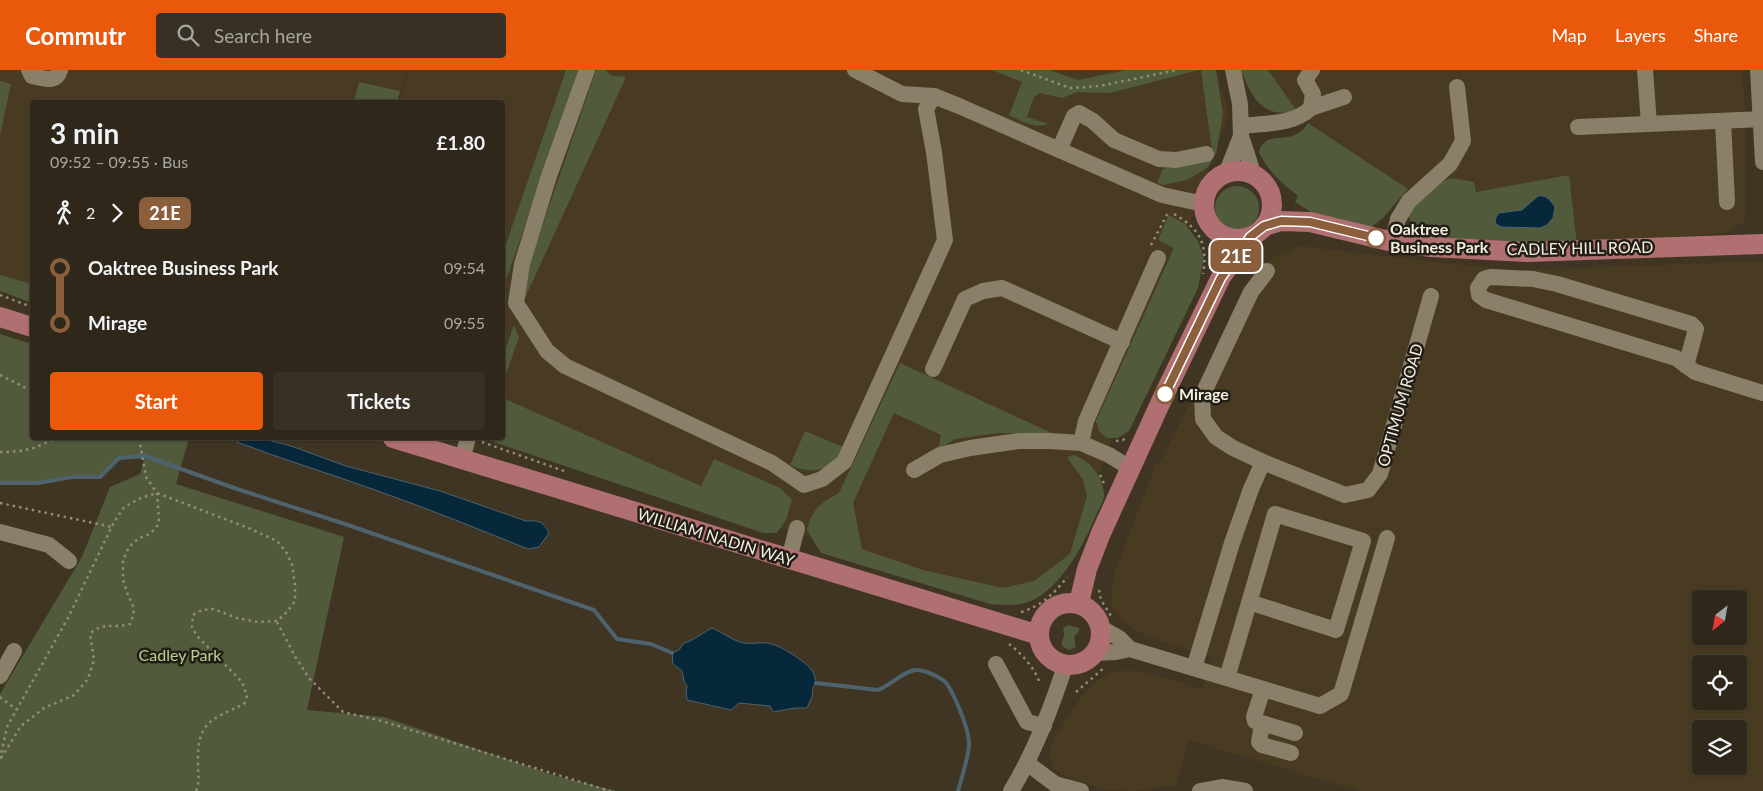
<!DOCTYPE html>
<html lang="en">
<head>
<meta charset="utf-8">
<style>
	body { margin:0; font-family:Lato,sans-serif; background:#373023; color:#f1f3f6; height:100vh; display:flex; flex-direction:column; font-size:19px; white-space:nowrap }
	* { box-sizing:border-box; margin:0 }
	p { font-size:16px; color:#a7a6a2 }
	.icon { flex:none; width:28px; height:28px; fill:none; stroke:currentColor; stroke-width:2; stroke-linecap:round; stroke-linejoin:round }
	.map { position:relative; flex:1; overflow:hidden }
	.sheet { position:absolute; left:30px; top:30px; width:475px; height:340px; display:flex; flex-direction:column; background:#2f281a; border-radius:5px; box-shadow:0 1px 4px #0004,0 0 0 1px #4a4439 }
	.sheet>* { flex:none }
	.badge { padding:0 10px; border-radius:8px; font-size:18px; line-height:32px }
	.needle { width:32px; rotate:211deg }
	.tools { position:absolute; left:1692px; top:520px; display:grid; gap:10px }
	.tools a { display:grid; place-items:center; width:55px; height:55px; border-radius:5px; background:#2f281a; box-shadow:0 1px 4px #0004,0 0 0 1px #4a4439; font-size:25px }
	.map>.badge { position:absolute; translate:-50% -50%; box-shadow:0 0 0 2px #fff }
	.legs { display:flex; align-items:center; gap:8px; height:55px; padding:0 20px; font-size:16px }
	.legs p { margin-inline-start:auto }
	.headline { display:flex; align-items:center; justify-content:space-between; height:85px; padding:0 20px }
	h1 { font-size:28px; font-weight:700; line-height:38px }
	.cta { display:flex; gap:10px; margin-top:auto; padding:10px 20px }
	.cta a { flex:1; height:58px; border-radius:5px; background:#ea580c; color:#fff; font-size:20px; font-weight:700; line-height:58px; text-align:center }
	.cta a+a { background:#373023; color:#f1f3f6 }
	ul { padding:0 20px; list-style:none }
	li { display:flex; align-items:center; gap:18px; height:55px; font-size:19px }
	li i { display:grid; place-items:center; width:8px; height:100%; margin:0 6px; background:currentColor }
	li i::after { content:''; width:12px; height:12px; margin:-6px; border:4px solid; border-radius:50%; background:#2f281a }
	li p { margin-inline-start:auto }
	li:first-child i { background:linear-gradient(#0000 50%,currentColor 0) }
	li:last-child i { background:linear-gradient(currentColor 50%,#0000 0) }
	header { display:flex; align-items:center; gap:30px; box-sizing:border-box; height:70px; padding:0 25px; background:#ea580c; color:#fff }
	header strong { font-size:24px }
	nav { display:flex; gap:28px; margin-inline-start:auto; font-size:18px }
	.search { width:350px; height:45px; background:#373023; display:flex; align-items:center; gap:12px; box-sizing:border-box; padding:0 18px; border-radius:5px; color:#a7a6a2; font-size:19px }
	.map>svg:first-child { display:block }
	.built { fill:#483b21; fill-rule:evenodd }
	.green { fill:#515b3c }
	.water { fill:#07273b; stroke:#4e636d }
	.lines { fill:none; stroke-linecap:round; stroke-linejoin:round }
	.stream { stroke:#4e636d; stroke-width:4 }
	.path { stroke:#938b7b; stroke-width:2.5; stroke-dasharray:2.5 4; stroke-linecap:butt }
	.minor { stroke:#8a7f69; stroke-width:16 }
	.major { stroke:#b06f71; stroke-width:20 }
	.line-1-casing { stroke:#fff; stroke-width:11 }
	.line-1 { stroke:#8b5e3c; stroke-width:8 }
	.stop-1-dot { fill:#fff; stroke:#8b5e3c; stroke-width:2.5 }
	.labels { text-anchor:middle; stroke-width:5; stroke-linejoin:round; paint-order:stroke }
	.stop-label { font-size:16px; font-weight:bold; fill:#f4eee2; stroke:#221e15; text-anchor:start }
	.street-label { font-size:16px; fill:#f4eee2; stroke:#221e15 }
	.park-label { font-size:16px; fill:#bdd095; stroke:#221e15 }
</style>
</head>
<body>
<header>
<strong>Commutr</strong>
<div class="search"><svg class="icon" aria-label="search" viewBox="0 0 24 24"><circle cx="10" cy="10" r="6"/><path d="M15 15l6 6"/></svg>Search here</div>
<nav><a>Map</a><a>Layers</a><a>Share</a></nav>
</header>
<div class="map">
<svg width="1763" height="721" viewBox="0 0 1763 721">
	<rect width="100%" height="100%" fill="#3f3522"/>
	<g class="built">
		<path d="M0 0H408L397 32H32V233L0 221Z"/>
		<path d="M409 0H1011L1069 22 1204 0H1216L1229 44 1070 484 1039 517 1004 525 477 368H502V32H398Z"/>
		<path d="M1050 0H1126L1078 10Z"/>
		<path d="M1268 0H1742L1745 42V151L1726 163 1577 174 1569 105 1476 122 1419 129 1408 119 1308 53 1297 41Z"/>
		<path d="M1300 176 1452 194 1522 200 1763 191V721H1359L1188 670 1176 715 1135 721 1104 720 1065 706 1054 699 1048 685 1055 667 1081 627 1093 614 1107 604 1116 601H1141L1202 619 1201 624 1212 588 1146 566 1128 556 1111 536 1113 507 1156 394 1161 390 1250 212 1274 187ZM1701 529H1739V566H1701ZM1701 594H1739V631H1701ZM1701 659H1739V696H1701Z"/>
	</g>
	<g class="green">
		<path d="M566 0H579L503 219V183Z"/>
		<path d="M596 0H606C611 9 618 5 626 7L525 228 522 215Z"/>
		<path d="M992 0H1050L1078 10 1126 0H1199L1110 23 1077 22 1062 28 1040 23 1034 27 1027 47 1048 54C1033 59 1022 51 1009 45L1022 12Z"/>
		<path d="M1201 0H1216L1223 44 1216 84 1207 98 1187 110 1163 115 1157 113 1163 99 1213 88Z"/>
		<path d="M1241 0H1268L1297 41C1262 49 1252 28 1241 0Z"/>
		<path d="M0 11 11 14 0 65Z"/>
		<path d="M359 12 400 21 397 32H354Z"/>
		<path d="M1308 53 1408 119 1382 149 1370 158 1314 144 1295 132 1298 126C1283 114 1267 101 1259 82 1267 56 1291 80 1308 53Z"/>
		<path d="M1569 105 1577 174 1517 175 1426 168C1414 162 1409 153 1408 140L1443 111 1451 108 1474 112 1476 122Z"/>
		<circle cx="1237" cy="138" r="22"/>
		<path d="M1169 145 1185 154 1198 171 1204 187 1198 218 1129 361 1118 368H1107L1099 361 1096 351 1174 178 1158 170Z"/>
		<path d="M0 205 32 214V233L0 221Z"/>
		<path d="M514 255 519 267 503 313V286Z"/>
		<path d="M0 264 32 274V368H189L176 414 344 467 307 640 384 647 556 706 617 721H0V624L82 487 110 417 140 404 145 386 119 388 100 407H72L38 413H0Z"/>
		<path d="M900 293 1054 364 997 363 955 369 938 380 941 365 894 343 853 433 862 479 923 500 1003 518 1034 511 1070 484 1087 426 1083 410 1067 387 1074 385C1090 391 1104 407 1104 426 1104 431 1099 438 1097 443 1085 473 1063 514 1035 529 1020 537 1005 535 990 534L821 483 807 460C812 438 821 433 839 423Z"/>
		<path d="M503 328 701 416 714 389 780 418 792 430 786 450 777 463H763L494 372 490 368H502Z"/>
		<path d="M805 361 843 377C840 381 838 388 835 391 822 403 804 402 790 395Z"/>
		<path d="M1068 555 1079 558V561L1074 567 1076 577 1069 580 1062 576C1061 567 1066 570 1063 558Z"/>
	</g>
	<g class="water">
		<path d="M1538 126C1547 125 1550 130 1555 137L1553 148 1547 155 1540 158 1501 157 1495 153 1496 147 1499 143 1522 140Z"/>
		<path d="M240 368H260L291 376 346 396 440 421 526 451C539 450 544 452 549 463L539 477 528 479C478 459 429 439 378 421 331 404 284 390 237 372Z"/>
		<path d="M712 558C722 562 730 569 740 572 750 575 758 572 767 573 779 574 807 592 813 602 815 605 815 610 816 613L813 617 812 627 807 638H795L773 642 770 636 739 633 731 640 687 630 686 622 687 616 684 611 682 601 673 594 672 583 679 580 684 573C690 573 705 561 712 558Z"/>
	</g>
	<g class="lines">
		<g class="stream">
			<path d="M0 413H38L72 407H100L119 388 145 386 237 419 345 454 594 540 617 569 651 574 672 583"/>
			<path d="M816 613 878 620C890 616 905 600 916 600 923 599 943 608 947 614 955 626 968 657 969 672 970 683 961 709 958 721"/>
		</g>
		<g class="path">
			<path d="M1021 0 1070 18 1100 16 1177 0"/>
			<path d="M1174 144C1200 159 1208 174 1203 204"/>
			<path d="M1151 175 1169 141"/>
			<path d="M0 225 32 237"/>
			<path d="M0 305 32 321"/>
			<path d="M69 368H109"/>
			<path d="M1116 371 1123 370 1127 367"/>
			<path d="M482 372 564 401"/>
			<path d="M0 382C14 382 28 381 41 375 48 372 52 369 60 368"/>
			<path d="M1100 405 1105 416"/>
			<path d="M0 433 112 457"/>
			<path d="M1099 520 1101 530 1111 546"/>
			<path d="M1021 542C1041 536 1055 523 1067 507"/>
			<path d="M277 552 296 588 309 608 343 642 382 651 610 721"/>
			<path d="M1009 574C1022 584 1035 598 1040 614"/>
			<path d="M1076 622 1105 597"/>
			<path d="M0 627 17 640"/>
			<path d="M1 688 21 656 44 638 74 625 88 609 94 590 90 564C103 551 112 559 130 554L133 546 134 538 128 525 123 510V490L129 477 139 468 150 464 157 456 159 449 157 423 146 407 139 368"/>
			<path d="M0 689 7 657 69 546 113 454 124 437 141 428 157 423 251 459 277 471 286 482 292 494 295 516V531L287 542 277 551 258 552 237 548 213 539 202 540 193 545 192 557 197 566 242 612 247 626 244 634C210 650 197 652 198 694 198 704 200 711 196 721"/>
		</g>
		<g class="minor">
			<path d="M29 0 32 6C44 8 56 14 60 0"/>
			<path d="M587 0 549 106 522 194 516 233 547 281 565 296 772 393 804 415 822 409 844 392 945 170 934 82 926 39 934 26"/>
			<path d="M855 0 902 24 934 26 959 36 1162 125 1204 134"/>
			<path d="M1233 0 1240 34 1241 66 1254 106"/>
			<path d="M1645 0 1649 54"/>
			<path d="M1758 0 1763 92"/>
			<path d="M1311 38 1344 27"/>
			<path d="M1723 51 1727 132"/>
			<path d="M1242 56C1266 53 1293 55 1311 38L1313 24 1305 10 1312 0"/>
			<path d="M1578 57 1763 49"/>
			<path d="M1059 80 1074 46 1079 43 1093 51 1114 70 1159 89 1176 90 1206 84"/>
			<path d="M1226 104 1241 66"/>
			<path d="M1393 172 1398 149 1409 131 1450 94 1463 71 1457 17"/>
			<path d="M1686 296 1696 259 1691 254 1557 214 1533 209 1491 207 1484 209 1478 218 1479 225 1486 230 1676 288 1695 302 1763 323"/>
			<path d="M933 299 965 229 983 221 1002 218 1122 272"/>
			<path d="M1081 373 1086 351 1158 188"/>
			<path d="M462 389 468 368"/>
			<path d="M1263 392 1233 378 1216 367 1203 349 1202 326 1251 222 1267 201"/>
			<path d="M914 400 940 385 970 378 1019 371H1050L1081 373 1109 385 1130 398"/>
			<path d="M0 462 49 475 69 491"/>
			<path d="M789 489 797 458"/>
			<path d="M1101 558 1119 568 1130 579"/>
			<path d="M1095 583 1116 582 1130 579 1320 636 1341 624 1387 468"/>
			<path d="M996 594 1027 652 1044 656"/>
			<path d="M1194 598 1232 473 1251 419 1263 392 1345 425 1368 420 1380 404 1431 226"/>
			<path d="M0 606 14 581"/>
			<path d="M1227 608 1275 444 1363 471 1336 560 1249 532"/>
			<path d="M1263 619 1254 647 1255 651 1295 663"/>
			<path d="M1262 654 1259 672 1262 675 1291 683"/>
			<path d="M1027 693 1055 714 1081 721"/>
			<path d="M1011 721C1035 682 1051 639 1065 596"/>
			<path d="M1200 721 1222 717 1245 721"/>
		</g>
		<g class="major">
			<circle cx="1238" cy="135" r="34"/>
			<path d="M1264 156 1281 151 1310 152 1393 172 1431 177 1527 182 1763 174"/>
			<path d="M0 247 32 257"/>
			<path d="M393 368 1039 565"/>
			<circle cx="1070" cy="564" r="31"/>
			<path d="M1079 533 1087 499 1101 463 1164 325 1221 207 1250 167"/>
		</g>
	</g>
	<g class="lines">
		<defs>
			<path id="line-1" d="M1165 324 1221 208 1250 167 1264 156 1281 151 1310 152 1376 168"/>
		</defs>
		<use href="#line-1" class="line-1-casing"/>
		<use href="#line-1" class="line-1"/>
	</g>
	<g class="stop-1-dot">
		<circle cx="1376" cy="168" r="9"/>
		<circle cx="1165" cy="324" r="9"/>
	</g>
	<g class="labels">
		<g class="stop-label">
			<text x="1390" y="165">Oaktree<tspan x="1390" dy="18">Business Park</tspan></text>
			<text x="1179" y="330">Mirage</text>
		</g>
		<g class="street-label">
			<text transform="translate(1580 178) rotate(-1)" y="6">CADLEY HILL ROAD</text>
			<text transform="translate(1400 335) rotate(-74)" y="6">OPTIMUM ROAD</text>
			<text transform="translate(716 467) rotate(17)" y="6">WILLIAM NADIN WAY</text>
		</g>
		<g class="park-label">
			<text x="180" y="591">Cadley Park</text>
		</g>
	</g>
</svg>
<div class="tools">
<a><svg class="needle" viewBox="-14 -14 28 28"><path d="M0-13l5 13h-10z" fill="#e53935"/><path d="M0 13l5-13h-10z" fill="#a7a6a2"/></svg></a>
<a><svg class="icon" aria-label="locate" viewBox="0 0 24 24"><circle cx="12" cy="12" r="6"/><path d="M12 2v4M12 18v4M2 12h4M18 12h4"/></svg></a>
<a><svg class="icon" aria-label="layers" viewBox="0 0 24 24"><path d="M12 4l9 5-9 5-9-5zM3 14l9 5 9-5"/></svg></a>
</div>
<b class="badge" style="left:1236px;top:186px;background:#8b5e3c;color:#fff">21E</b>
<section class="sheet">
<div class="headline"><div><h1>3 min</h1><p>09:52 – 09:55 · Bus</p></div><b>£1.80</b></div>
<div class="legs"><svg class="icon" aria-label="walk" viewBox="0 0 24 24"><circle cx="13" cy="4" r="2"/><path d="M13 8l-2 6 4 7M11 14l-3 7M7 12l3-4h3l4 4"/></svg>2<svg class="icon" aria-label="forward" viewBox="0 0 24 24"><path d="M9 5l7 7-7 7"/></svg><b class="badge" style="background:#8b5e3c;color:#fff">21E</b></div>
<ul>
<li><i style="color:#8b5e3c"></i><b>Oaktree Business Park</b><p>09:54</p></li>
<li><i style="color:#8b5e3c"></i><b>Mirage</b><p>09:55</p></li>
</ul>
<div class="cta"><a>Start</a><a>Tickets</a></div>
</section>
</div>
</body>
</html>
